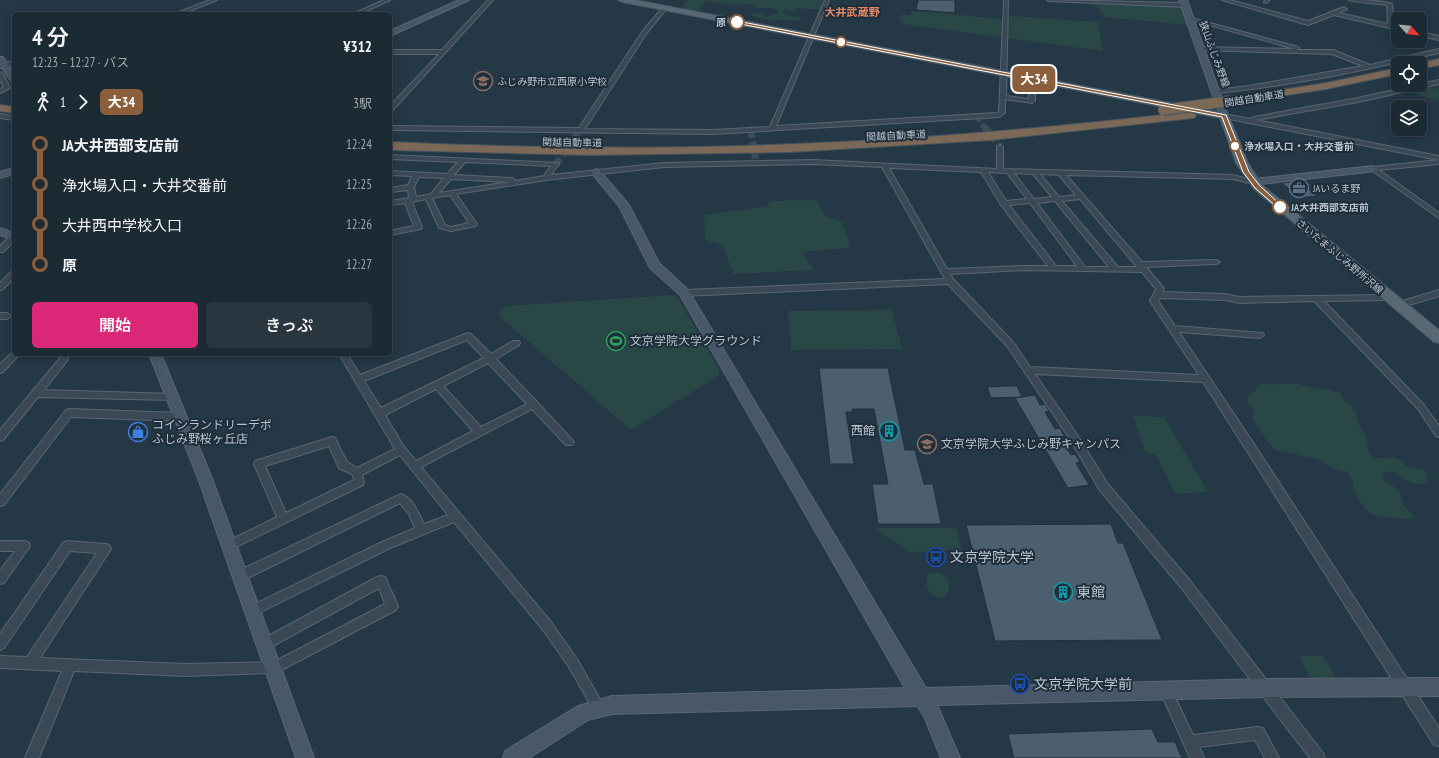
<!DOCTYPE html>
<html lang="ja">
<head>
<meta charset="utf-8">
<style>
	body { margin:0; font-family:"PT Sans Narrow","Noto Sans JP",sans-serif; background:#293640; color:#f1f3f6; height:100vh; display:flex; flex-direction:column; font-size:15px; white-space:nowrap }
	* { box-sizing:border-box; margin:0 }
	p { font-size:13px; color:#a0a7ac }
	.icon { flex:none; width:22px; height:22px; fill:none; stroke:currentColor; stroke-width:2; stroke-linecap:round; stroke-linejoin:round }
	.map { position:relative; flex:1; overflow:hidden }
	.panel { position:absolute; left:12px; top:12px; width:380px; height:344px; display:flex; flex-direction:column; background:#1c2a34; border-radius:6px; box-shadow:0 2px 10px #0003,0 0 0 1px #3a464f }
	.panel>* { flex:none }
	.badge { padding:0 8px; border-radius:6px; font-size:14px; line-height:26px }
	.needle { width:26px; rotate:117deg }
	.fabs { position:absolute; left:1391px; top:12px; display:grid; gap:8px }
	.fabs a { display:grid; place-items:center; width:36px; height:36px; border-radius:6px; background:#1c2a34; box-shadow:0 2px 10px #0003,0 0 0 1px #3a464f; font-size:20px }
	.map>.badge { position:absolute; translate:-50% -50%; box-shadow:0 0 0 2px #fff }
	.legs { display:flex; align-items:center; gap:6px; height:44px; padding:0 20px; font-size:13px }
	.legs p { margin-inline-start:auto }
	.headline { display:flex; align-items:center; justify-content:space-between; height:68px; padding:0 20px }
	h1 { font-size:22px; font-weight:600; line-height:30px }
	.button { display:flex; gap:8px; margin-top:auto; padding:8px 20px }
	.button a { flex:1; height:46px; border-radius:6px; background:#db2777; color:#fff; font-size:16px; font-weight:600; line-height:46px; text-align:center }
	.button a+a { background:#293640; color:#f1f3f6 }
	ul { padding:0 20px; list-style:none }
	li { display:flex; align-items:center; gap:14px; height:40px; font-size:15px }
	li i { display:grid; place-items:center; width:6px; height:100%; margin:0 5px; background:currentColor }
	li i::after { content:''; width:10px; height:10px; margin:-5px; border:3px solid; border-radius:50%; background:#1c2a34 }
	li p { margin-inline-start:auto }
	li:first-child i { background:linear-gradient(#0000 50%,currentColor 0) }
	li:last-child i { background:linear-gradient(currentColor 50%,#0000 0) }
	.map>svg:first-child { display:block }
	.green { fill:#284746 }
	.building { fill:#4c5f6f; stroke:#21303d }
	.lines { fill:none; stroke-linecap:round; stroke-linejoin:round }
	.street-tunnel-far1 { stroke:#3b4d5a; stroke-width:5.5; stroke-dasharray:5.5 3; stroke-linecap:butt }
	.street-tunnel { stroke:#3b4d5a; stroke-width:7; stroke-dasharray:7 3.5; stroke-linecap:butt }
	.street-casing { stroke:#596772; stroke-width:2 }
	.secondary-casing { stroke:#596772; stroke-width:2 }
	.primary-casing { stroke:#475561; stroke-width:2 }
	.highway-casing { stroke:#455460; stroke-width:2 }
	.street { fill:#3a4955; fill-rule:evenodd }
	.secondary { fill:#485868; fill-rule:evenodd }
	.primary { fill:#586875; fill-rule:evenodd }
	.highway { fill:#7c6857; fill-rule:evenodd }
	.highway-bridge-casing { stroke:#455460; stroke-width:12; stroke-linecap:butt }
	.highway-bridge { stroke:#7c6857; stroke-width:10 }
	.line-1 { fill:#8b5e3c; stroke:#fff }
	.stop-1-dot { fill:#fff; stroke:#8b5e3c; stroke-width:2 }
	.labels { text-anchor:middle; stroke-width:4; stroke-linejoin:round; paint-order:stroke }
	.far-stop-label { font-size:10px; font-weight:bold; fill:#b8c4ce; stroke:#1f2e3b; text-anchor:start }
	.far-street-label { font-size:10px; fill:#b8c4ce; stroke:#1f2e3b }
	.far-poi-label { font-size:10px; fill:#b8c4ce; stroke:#1f2e3b; text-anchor:start }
	.far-neighbourhood-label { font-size:11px; font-weight:bold; fill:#df8863; stroke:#1f2e3b }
	.poi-label { font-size:12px; fill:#b8c4ce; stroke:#1f2e3b; text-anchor:start }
	.near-poi-label { font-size:14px; fill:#b8c4ce; stroke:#1f2e3b; text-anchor:start }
</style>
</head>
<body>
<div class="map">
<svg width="1439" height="758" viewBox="0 0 1439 758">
	<rect width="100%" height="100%" fill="#253846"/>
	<g class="green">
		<path d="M688 0H823L820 10 797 8 793 11 786 9 782 11 785 12 784 15 800 17 801 20 799 21C784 19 765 22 751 15L753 13 767 16 779 12 774 8H758L752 4 733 5 706 1 697 12 680 10Z"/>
		<path d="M1079 0H1125L1130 4 1180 8 1188 25 1104 17C1099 6 1091 1 1079 0Z"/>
		<path d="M922 11 1000 19 1014 16 1098 22 1103 51 902 24 899 16 901 15H911V12Z"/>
		<path d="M1429 87 1439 89V101L1414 94 1416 90Z"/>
		<path d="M816 200 827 218 841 221 850 244 847 248 803 252 813 270 734 274 724 250 723 244 705 240 704 215 767 206 770 201Z"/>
		<path d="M676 295 719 368 718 376 631 430 498 315 505 306Z"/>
		<path d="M892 310 902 349 791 350 788 311Z"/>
		<path d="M1297 383C1311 390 1325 387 1340 393 1345 405 1351 404 1355 412 1357 415 1358 420 1359 424 1360 428 1364 431 1365 435 1372 458 1367 460 1395 457L1408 467 1424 470 1427 473 1428 482C1416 489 1404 478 1393 471L1381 473C1385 487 1392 483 1398 491 1402 495 1402 502 1404 506 1408 510 1412 514 1415 518 1407 520 1401 518 1393 518 1373 516 1369 517 1358 498 1355 492 1353 489 1354 483L1347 472 1334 469 1318 459 1274 450 1253 420 1254 409 1247 402 1249 394 1254 392 1259 385Z"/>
		<path d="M1133 416 1164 417 1208 492 1175 494 1155 454 1145 452Z"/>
		<path d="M875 528H956L962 550 909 552Z"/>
		<path d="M930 573H941L948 579 949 591 943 597C929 596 927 592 926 578Z"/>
		<path d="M1322 655 1334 674 1332 678 1311 679 1299 656Z"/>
	</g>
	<g class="building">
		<path d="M918 0H955V13L916 10Z"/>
		<path d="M1293 182 1301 183 1317 196 1300 198 1282 183Z"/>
		<path d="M819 368H888L905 450H915L924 484H933L941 524H878L872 484H888L874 409H852V412H846L854 464H830Z"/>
		<path d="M1006 386H1017L1022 397 991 398 987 387Z"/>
		<path d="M1035 395 1040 405 1045 404 1049 411 1045 412 1055 429 1060 428 1064 436 1060 437 1071 455 1075 454 1080 462 1076 463 1089 485 1068 488 1015 398Z"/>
		<path d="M1111 524 1118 543H1123L1162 640 995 641 966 525Z"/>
		<path d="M1152 729 1158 742H1175L1182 758H1014L1008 734Z"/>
	</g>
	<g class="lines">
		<g class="street-tunnel-far1">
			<path d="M1392 67 1398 70"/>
			<path d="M1420 80 1422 81"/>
			<path d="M977 117 985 128"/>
		</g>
		<g class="street-tunnel">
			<path d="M985 127 1000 147"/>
			<path d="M751 131 756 163"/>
			<path d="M556 164 580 131"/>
		</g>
		<defs>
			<g id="street">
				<path d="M210 0H217L182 14H174Z"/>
				<path d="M384 0H390L360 14H353Z"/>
				<path d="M488 0H493L392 111 390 112V106L439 54H390V50H442Z"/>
				<path d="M825 0H829L776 126 997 113 999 112 1004 0H1008L1006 96 1029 99V78L1032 76 1035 78V101L1032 103 1005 99V113L999 117 713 134 390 130V126L579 128 642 32 664 6 667 8 646 34 585 129 713 130 770 127Z"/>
				<path d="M1047 0 1185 3 1188 5 1185 7 1049 1Z"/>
				<path d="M1222 0H1230L1308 21 1344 7 1347 9 1339 13 1388 24 1387 5C1380 4 1352 2 1349 0 1362 0 1380 0 1392 4L1394 25 1398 26V30L1334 15 1308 25Z"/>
				<path d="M1265 0H1270L1266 3 1264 2Z"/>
				<path d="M1188 17 1298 47 1299 48 1297 50H1333L1370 65 1439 49V53C1366 70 1291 86 1216 93L1214 92V90L1249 86 1363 66 1332 54 1199 50 1198 49 1201 47 1295 49 1188 19Z"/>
				<path d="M1420 32 1439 36V40L1420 36Z"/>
				<path d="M14 61V65L0 68V64Z"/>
				<path d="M0 72 3 74 10 88 0 93V89L4 87 0 80Z"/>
				<path d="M1439 80V84L1358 102 1256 120 1439 156V164L1379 170 1439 213V218L1370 169 1373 167 1439 160 1224 118 1221 116 1224 114 1251 119 1254 117 1358 98Z"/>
				<path d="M0 114 14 116V120L0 118Z"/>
				<path d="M1000 145 1003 147V169L1233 175 1255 181V183L1253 184 1233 179 1066 175 1142 262 1216 260 1220 262 1216 264 1146 267 1163 287 1164 289 1162 292 1225 294 1239 297 1392 295 1393 297 1392 299 1389 300 1324 301 1424 405 1439 426V437L1436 436 1418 409 1314 301 1239 303 1225 300 1160 298 1158 301 1175 326 1263 333 1264 335 1260 338 1179 332 1250 438 1439 728V746L1434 745 1203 382 1035 374 1076 433 1107 483 1191 582 1323 753 1325 758H1310L1276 714 1183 590 1099 489 1070 439 1007 346 948 284 684 296 680 293 684 290 945 279 882 167 813 164 664 167 546 180 456 194 477 224 476 226 451 231 439 228 426 199 412 202 422 227 421 229 390 235V231L414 226 405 203 390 205V201L409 198 408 190 390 192V188L408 185 412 176 390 175V171L447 174 458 162 390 159V155L558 163 559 164 551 175 664 163 813 160 997 169V147ZM465 162 551 166 544 176 515 181 514 179 512 178 454 175ZM889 168 981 172 1001 205 1048 266H1024L947 269ZM988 172 1007 173 1027 199 1006 201ZM1014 173 1033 174 1052 197 1034 199ZM1040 174 1059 175 1076 195 1059 197ZM419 177 444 178 431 194 416 197 414 187ZM451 179 509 182 439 193ZM450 195 469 223 451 227 445 225 432 198ZM1080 199 1137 267H1118L1062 201ZM1055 201 1109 267H1085L1037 203ZM1030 203 1077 266H1056L1009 205ZM1024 270 1142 272 1156 289 1150 301 1199 375 1030 367 1013 342 953 279 950 274Z"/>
				<path d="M11 235H14V241L3 252H0V246Z"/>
				<path d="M14 271V278L3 289 0 290V283L11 272Z"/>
				<path d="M1439 290V296L1399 308 1395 305 1396 303Z"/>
				<path d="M0 313H7L11 316 7 319H0Z"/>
				<path d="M468 333 471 334 491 354 513 341H519L520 343 519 345 496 359 537 402 574 442 572 445H566L532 409 421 467 551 622 577 659 602 703 604 707 602 711 598 713 594 711 569 667 543 630 454 522 390 548 253 616 249 615 247 611 249 607 382 542 415 528 409 514 400 503 244 580 240 581 236 580 234 576 236 572 401 494C413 498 419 514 424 524L448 515 400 455 362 475 364 482 363 485 234 548 230 550 226 548 225 545 226 542 277 517 254 464 255 461 332 437 335 438 347 462 357 468 395 449 339 354H347L360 375ZM467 340 484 358 381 408 364 381ZM488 363 527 404 481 427 443 386ZM436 389 473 431 416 461 404 447 385 415ZM329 446 339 468 353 475 354 480 286 513 265 466Z"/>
				<path d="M14 351V354H19L18 356 3 372 0 373V364Z"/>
				<path d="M64 356 67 357 68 359 67 361 44 390 173 394 176 395 178 397 176 399 173 400 38 397 3 440 0 441V430L61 357Z"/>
				<path d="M69 409 181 413 184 414 186 417 184 420 181 421 71 417 4 505 0 506V494L66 410Z"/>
				<path d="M0 541H25L29 543 30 546 4 583 0 584V570L15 551H0Z"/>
				<path d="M67 541 106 544 110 546 111 549 40 658 185 664 274 662 385 604 379 588 269 648 265 650 261 648 259 644 261 640 377 577 381 576 385 577 398 606 396 610 272 675 268 673 185 676 74 671 39 758H25L62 671 0 668V656L27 657 97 553 70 551 4 648 0 650V634L63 543Z"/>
				<path d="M1166 685 1170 687 1193 735 1258 727 1263 728 1279 758H1265L1255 740 1199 747 1204 758H1190L1160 691 1162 687Z"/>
			</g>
			<g id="secondary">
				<path d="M459 0H469L390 36V31Z"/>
				<path d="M1179 0H1187L1228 116 1227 118H1221L1220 116Z"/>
				<path d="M0 57H3L14 73V82L11 81 0 65Z"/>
				<path d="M1373 166 1378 169 1376 171 1253 185 1248 182 1253 179Z"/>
				<path d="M14 168V174L0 178V172Z"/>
				<path d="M596 169 599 170 629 205 659 263 688 290 926 688 1264 679 1439 678V696L1264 697 937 705 960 758H941L924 716 917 706 612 714 588 720 529 758H503L505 751 578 706 612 696 905 688 680 295 650 268 619 206 591 172Z"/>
				<path d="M0 228 14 233V240L0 235Z"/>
				<path d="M149 354H161L213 481 314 758H296L199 481Z"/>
			</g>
			<path id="primary" d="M618 0H635L1228 114 1248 163 1262 185 1439 330V343L1434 342 1254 189 1236 163 1220 118 622 2Z"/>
			<g id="highway">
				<path d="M1439 59V65L1420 69 1419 63Z"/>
				<path d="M1398 68V74L1326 89 1230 104 1224 101 1230 98 1326 83Z"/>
				<path d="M0 105 14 107V113L0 111Z"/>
				<path d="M1190 112 1194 114 1196 116 1194 118 991 140 791 152 590 155 390 150V142C524 148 658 150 793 144 926 139 1058 127 1190 112Z"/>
			</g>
		</defs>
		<use href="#street" class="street-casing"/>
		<use href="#secondary" class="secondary-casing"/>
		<use href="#primary" class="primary-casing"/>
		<use href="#highway" class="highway-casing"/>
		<use href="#street" class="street"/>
		<use href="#secondary" class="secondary"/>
		<use href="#primary" class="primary"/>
		<use href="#highway" class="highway"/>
		<defs>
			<path id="highway-bridge" d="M1163 110 1230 101"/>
		</defs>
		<use href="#highway-bridge" class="highway-bridge-casing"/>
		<use href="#highway-bridge" class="highway-bridge"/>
	</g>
	<path class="line-1" d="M737 21 1226 115 1249 172 1260 186 1283 207 1278 208 1255 188 1243 172 1222 117 735 23Z"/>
	<defs>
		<symbol id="school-ring" viewBox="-11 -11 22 22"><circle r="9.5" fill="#1f2e3b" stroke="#8d6e63" stroke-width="1.5"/><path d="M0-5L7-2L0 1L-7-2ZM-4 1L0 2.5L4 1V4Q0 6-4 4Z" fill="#8d6e63"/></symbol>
		<symbol id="office-ring" viewBox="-11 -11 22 22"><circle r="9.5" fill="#1f2e3b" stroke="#5c6f8a" stroke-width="1.5"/><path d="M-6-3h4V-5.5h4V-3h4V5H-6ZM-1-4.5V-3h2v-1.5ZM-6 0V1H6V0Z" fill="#5c6f8a"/></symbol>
		<symbol id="stadium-ring" viewBox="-11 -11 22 22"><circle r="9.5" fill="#1f2e3b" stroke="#2e9e5b" stroke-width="1.5"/><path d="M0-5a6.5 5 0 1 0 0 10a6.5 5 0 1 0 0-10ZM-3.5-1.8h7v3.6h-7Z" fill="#2e9e5b"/></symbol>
		<symbol id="building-ring" viewBox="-11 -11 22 22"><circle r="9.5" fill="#1f2e3b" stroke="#0f9aa8" stroke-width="1.5"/><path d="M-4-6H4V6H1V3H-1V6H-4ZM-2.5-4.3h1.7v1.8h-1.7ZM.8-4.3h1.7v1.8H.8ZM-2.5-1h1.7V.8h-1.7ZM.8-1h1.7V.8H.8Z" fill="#0f9aa8"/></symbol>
		<symbol id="shop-ring" viewBox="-11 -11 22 22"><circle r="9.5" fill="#1f2e3b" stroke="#3f7fe0" stroke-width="1.5"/><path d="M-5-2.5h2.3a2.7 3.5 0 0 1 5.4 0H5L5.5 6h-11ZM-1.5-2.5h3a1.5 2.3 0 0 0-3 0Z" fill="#3f7fe0"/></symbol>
		<symbol id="university-ring" viewBox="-11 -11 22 22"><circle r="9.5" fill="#1f2e3b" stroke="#8d6e63" stroke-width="1.5"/><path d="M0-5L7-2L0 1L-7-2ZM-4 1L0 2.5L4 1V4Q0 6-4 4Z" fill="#8d6e63"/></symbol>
		<symbol id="bus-ring" viewBox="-11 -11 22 22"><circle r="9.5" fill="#1f2e3b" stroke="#1a4fb4" stroke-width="1.5"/><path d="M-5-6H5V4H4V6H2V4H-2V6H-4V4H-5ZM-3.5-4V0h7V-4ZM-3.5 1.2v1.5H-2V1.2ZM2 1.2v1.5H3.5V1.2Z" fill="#1a4fb4"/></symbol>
	</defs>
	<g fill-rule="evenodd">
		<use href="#school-ring" x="472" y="70" width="22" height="22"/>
		<use href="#office-ring" x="1288" y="177" width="22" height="22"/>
		<use href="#stadium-ring" x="605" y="330" width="22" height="22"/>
		<use href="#building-ring" x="878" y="420" width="22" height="22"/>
		<use href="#shop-ring" x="127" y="421" width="22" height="22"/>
		<use href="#university-ring" x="916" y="433" width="22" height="22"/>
		<use href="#bus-ring" x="925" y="546" width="22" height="22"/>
		<use href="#building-ring" x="1052" y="581" width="22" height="22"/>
		<use href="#bus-ring" x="1009" y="673" width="22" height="22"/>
	</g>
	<g class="stop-1-dot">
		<circle cx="737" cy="22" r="7"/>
		<circle cx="841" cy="42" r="5"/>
		<circle cx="1235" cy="146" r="5"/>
		<circle cx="1280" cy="207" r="7"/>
	</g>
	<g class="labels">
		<g class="far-stop-label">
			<text x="726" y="26" text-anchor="end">原</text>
			<text x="1244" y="150">浄水場入口・大井交番前</text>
			<text x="1291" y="211">JA大井西部支店前</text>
		</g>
		<g class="far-street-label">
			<text transform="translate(1215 54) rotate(70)" y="4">狭山ふじみ野線</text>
			<text transform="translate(1254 98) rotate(-9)" y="4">関越自動車道</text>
			<text transform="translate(896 135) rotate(-3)" y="4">関越自動車道</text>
			<text transform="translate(572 142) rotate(1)" y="4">関越自動車道</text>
			<text transform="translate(1340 256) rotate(40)" y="4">さいたまふじみ野所沢線</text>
		</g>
		<g class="far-poi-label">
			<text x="497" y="85">ふじみ野市立西原小学校</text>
			<text x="1313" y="192">JAいるま野</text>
		</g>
		<g class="far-neighbourhood-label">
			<text x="852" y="16">大井武蔵野</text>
		</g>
		<g class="poi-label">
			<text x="630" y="345">文京学院大学グラウンド</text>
			<text x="152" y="429">コインランドリーデポ<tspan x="152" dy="14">ふじみ野桜ヶ丘店</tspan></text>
			<text x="875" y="435" text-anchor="end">西館</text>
			<text x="941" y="448">文京学院大学ふじみ野キャンパス</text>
		</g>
		<g class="near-poi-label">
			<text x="950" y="562">文京学院大学</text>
			<text x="1077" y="597">東館</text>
			<text x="1034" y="689">文京学院大学前</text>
		</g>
	</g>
</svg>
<div class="fabs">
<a><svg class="needle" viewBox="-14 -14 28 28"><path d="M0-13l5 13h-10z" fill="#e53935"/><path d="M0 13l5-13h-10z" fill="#a0a7ac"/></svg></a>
<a><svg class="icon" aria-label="locate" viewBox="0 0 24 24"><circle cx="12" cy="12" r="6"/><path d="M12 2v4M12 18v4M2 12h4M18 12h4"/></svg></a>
<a><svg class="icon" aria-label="layers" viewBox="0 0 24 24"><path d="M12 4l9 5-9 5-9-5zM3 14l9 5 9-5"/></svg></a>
</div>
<b class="badge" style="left:1034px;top:79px;background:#8b5e3c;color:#fff">大34</b>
<section class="panel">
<div class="headline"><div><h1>4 分</h1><p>12:23 – 12:27 · バス</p></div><b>¥312</b></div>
<div class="legs"><svg class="icon" aria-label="walk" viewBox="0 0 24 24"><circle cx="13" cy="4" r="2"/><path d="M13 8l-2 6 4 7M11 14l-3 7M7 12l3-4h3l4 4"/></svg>1<svg class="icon" aria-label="forward" viewBox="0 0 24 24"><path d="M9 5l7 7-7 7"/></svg><b class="badge" style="background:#8b5e3c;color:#fff">大34</b><p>3駅</p></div>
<ul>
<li><i style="color:#8b5e3c"></i><b>JA大井西部支店前</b><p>12:24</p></li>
<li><i style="color:#8b5e3c"></i><span>浄水場入口・大井交番前</span><p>12:25</p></li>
<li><i style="color:#8b5e3c"></i><span>大井西中学校入口</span><p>12:26</p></li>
<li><i style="color:#8b5e3c"></i><b>原</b><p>12:27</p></li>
</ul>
<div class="button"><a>開始</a><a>きっぷ</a></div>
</section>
</div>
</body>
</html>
